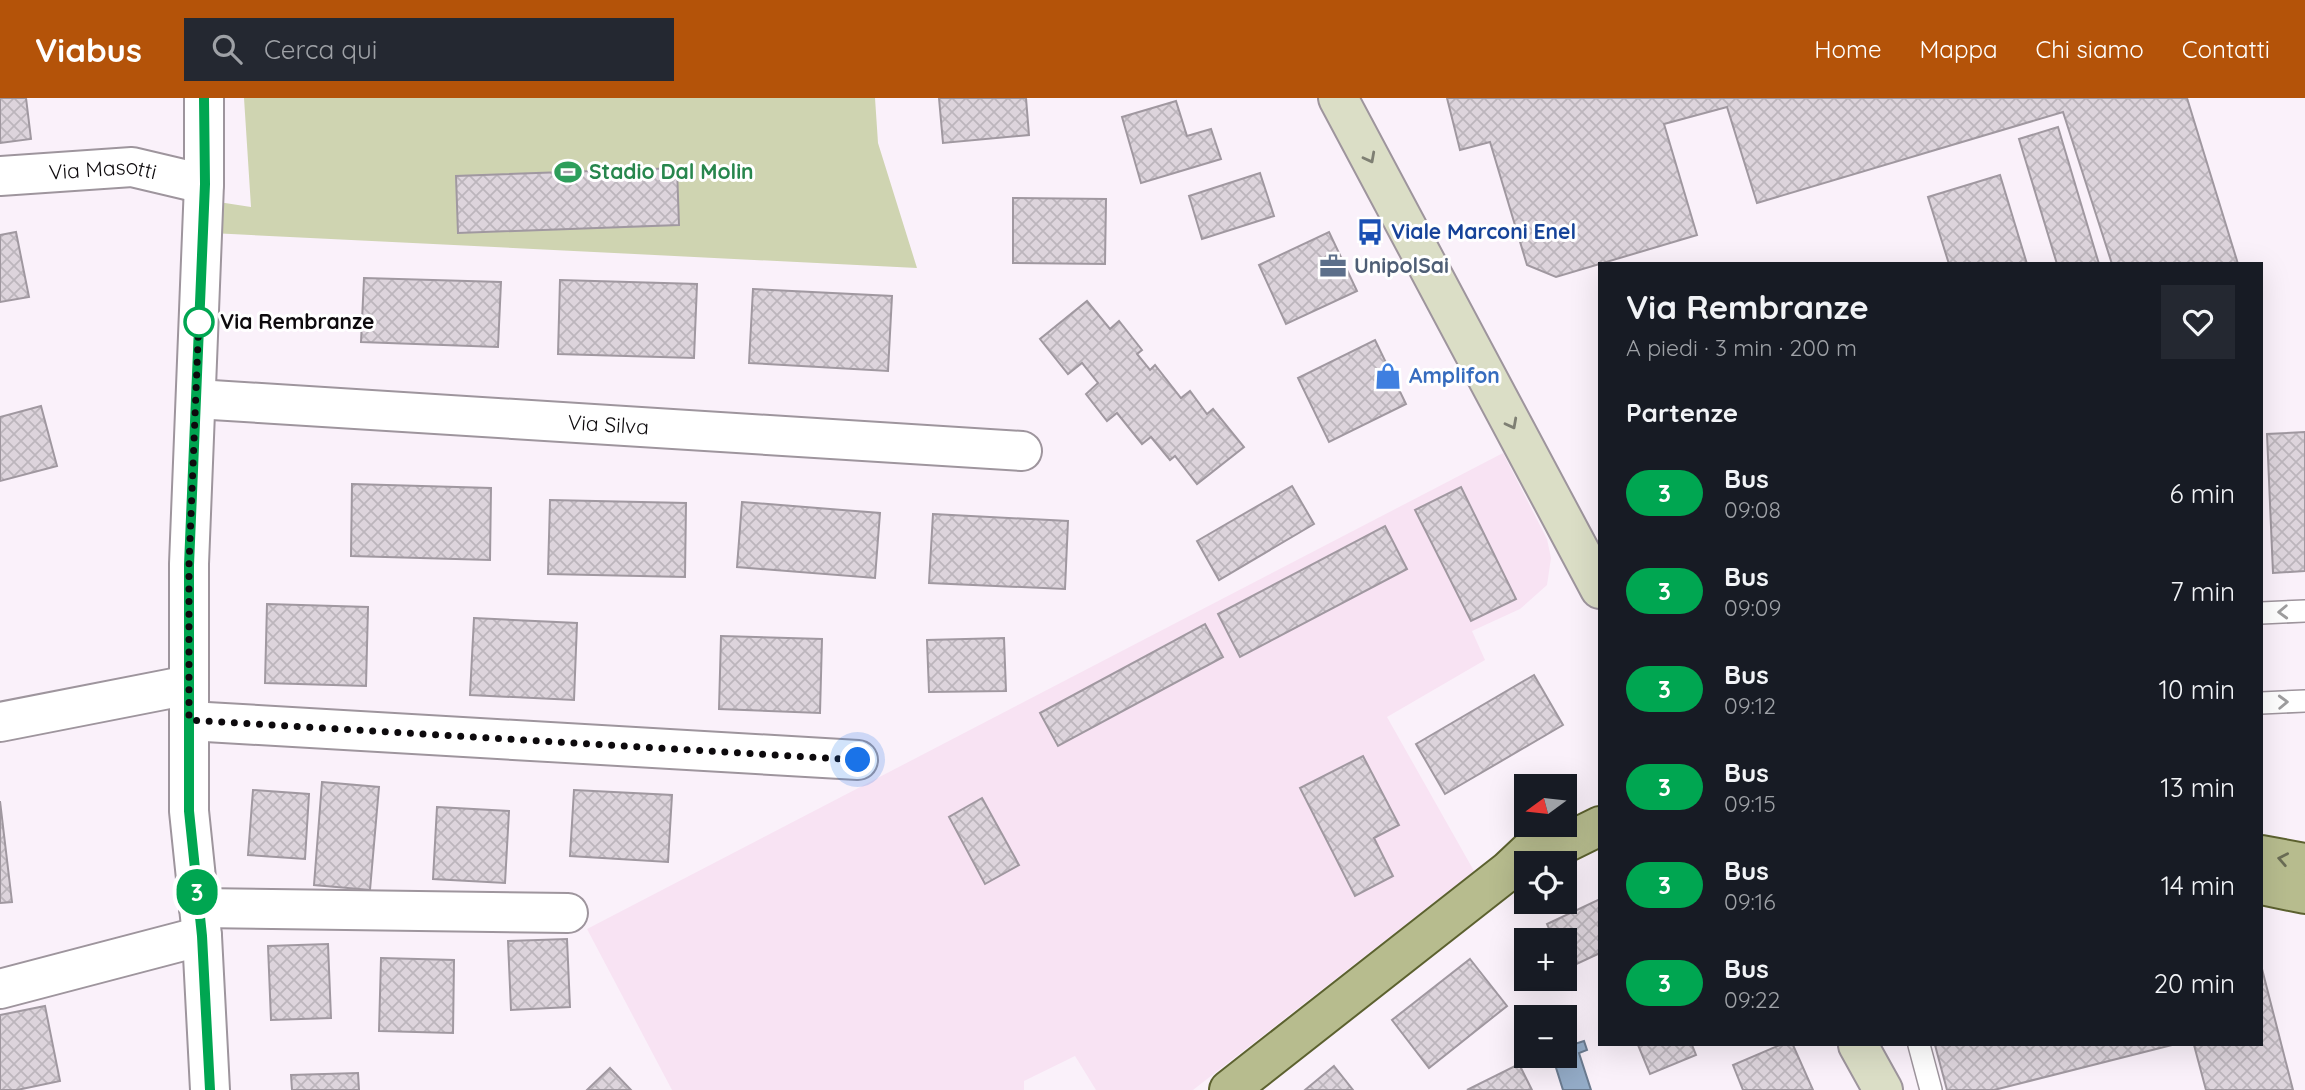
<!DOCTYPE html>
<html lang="it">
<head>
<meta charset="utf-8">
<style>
	body { margin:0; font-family:Quicksand,sans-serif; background:#242831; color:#f1f3f6; height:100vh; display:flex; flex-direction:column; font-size:26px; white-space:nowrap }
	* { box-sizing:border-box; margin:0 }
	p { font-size:23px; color:#9ea1a6 }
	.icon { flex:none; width:38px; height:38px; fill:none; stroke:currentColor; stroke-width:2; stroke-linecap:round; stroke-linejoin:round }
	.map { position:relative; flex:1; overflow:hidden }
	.drawer { position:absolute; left:1598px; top:164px; width:665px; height:784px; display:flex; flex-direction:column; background:#171b24; border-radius:0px; box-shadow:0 7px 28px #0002 }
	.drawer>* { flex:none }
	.badge { padding:0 14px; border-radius:23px; font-size:24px; line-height:46px }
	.needle { width:46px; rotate:255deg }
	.buttons { position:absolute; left:1514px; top:676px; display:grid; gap:14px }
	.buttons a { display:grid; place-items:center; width:63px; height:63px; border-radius:0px; background:#171b24; box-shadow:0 7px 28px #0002; font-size:35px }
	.you { position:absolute; width:35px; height:35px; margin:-18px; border:5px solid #fff; border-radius:50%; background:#1a73e8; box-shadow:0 0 0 10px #1a73e833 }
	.map>.badge { position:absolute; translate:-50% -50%; box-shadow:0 0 0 4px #fff }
	h2 { padding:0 28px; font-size:26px; line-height:63px }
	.round { display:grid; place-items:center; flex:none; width:74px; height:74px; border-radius:0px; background:#242831 }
	.head { display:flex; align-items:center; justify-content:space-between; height:119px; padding:0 28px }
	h1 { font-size:33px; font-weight:700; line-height:52px }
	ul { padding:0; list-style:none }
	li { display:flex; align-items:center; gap:21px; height:98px; padding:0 28px }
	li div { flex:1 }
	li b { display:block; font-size:26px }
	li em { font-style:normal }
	li .badge { min-width:77px; font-weight:700; text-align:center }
	header { display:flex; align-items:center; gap:42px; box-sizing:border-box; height:98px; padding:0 35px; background:#b45309; color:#fff }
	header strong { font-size:33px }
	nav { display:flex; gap:38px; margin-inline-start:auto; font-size:24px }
	.search { width:490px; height:63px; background:#242831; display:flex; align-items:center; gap:18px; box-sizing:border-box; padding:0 24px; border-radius:0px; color:#9ea1a6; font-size:26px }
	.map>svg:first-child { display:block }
	.industrial { fill:#f8e3f3 }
	.green { fill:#cfd4b1 }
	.water { fill:#95adc9; stroke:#6c7c91; stroke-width:2 }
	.building { fill:url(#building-cross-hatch); stroke:#a098a0; stroke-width:2 }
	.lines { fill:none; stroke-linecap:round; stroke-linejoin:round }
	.lane-casing { stroke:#9e959d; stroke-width:24 }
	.street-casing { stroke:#9e959d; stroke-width:42 }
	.secondary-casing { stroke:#9e959d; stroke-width:42 }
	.primary-casing { stroke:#5c612f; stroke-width:42 }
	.lane { stroke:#fff; stroke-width:21 }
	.street { stroke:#fff; stroke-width:38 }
	.secondary { stroke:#dbdec6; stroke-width:38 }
	.primary { stroke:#b7bc8e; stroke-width:38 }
	.oneway { stroke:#7e7f73 }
	.oneway2 { stroke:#9e9d9e }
	.oneway3 { stroke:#6a6c54 }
	.line-casing { stroke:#fff; stroke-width:16 }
	.line { stroke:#00a651; stroke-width:10 }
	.walk { stroke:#0d0a0d; stroke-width:7; stroke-dasharray:0 12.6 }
	.stop-dot { fill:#fff; stroke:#00a651; stroke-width:3.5 }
	.labels { text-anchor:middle; stroke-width:6; stroke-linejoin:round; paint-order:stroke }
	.leisure-label { font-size:21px; font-weight:bold; fill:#27864d; stroke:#fff; text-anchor:start }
	.street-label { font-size:21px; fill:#0d0a0d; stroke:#fff }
	.transit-label { font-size:21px; font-weight:bold; fill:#164399; stroke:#fff; text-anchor:start }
	.service-label { font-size:21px; font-weight:bold; fill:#4e5e75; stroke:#fff; text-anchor:start }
	.stop-label { font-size:21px; font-weight:bold; fill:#0d0a0d; stroke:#fff; text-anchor:start }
	.shop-label { font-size:21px; font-weight:bold; fill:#366cbe; stroke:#fff; text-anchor:start }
</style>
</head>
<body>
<header>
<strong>Viabus</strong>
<div class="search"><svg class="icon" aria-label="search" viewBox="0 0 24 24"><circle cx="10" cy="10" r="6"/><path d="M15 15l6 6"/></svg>Cerca qui</div>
<nav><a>Home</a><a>Mappa</a><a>Chi siamo</a><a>Contatti</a></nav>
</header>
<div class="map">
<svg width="2305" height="992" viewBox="0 0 2305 992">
	<defs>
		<pattern id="building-cross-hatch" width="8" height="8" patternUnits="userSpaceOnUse" patternTransform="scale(1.75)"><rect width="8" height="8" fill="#ddd4dc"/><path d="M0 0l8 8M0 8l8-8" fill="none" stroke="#bcb5bc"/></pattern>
	</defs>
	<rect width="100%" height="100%" fill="#faf1fa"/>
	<path class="industrial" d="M1503 355 1547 441 1551 460 1547 487 1520 511 1472 533 1485 562 1387 619 1474 773 1193 992H1096L1075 958 1024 983V992H672L587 831Z"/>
	<path class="green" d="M244 0H875L878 45 917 170 211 135 212 103 251 109Z"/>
	<path class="water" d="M1584 943 1587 952 1579 955 1591 992H1563L1552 957H1564L1565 949Z"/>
	<g class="building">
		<path d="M0 0H26L31 41 0 45Z"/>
		<path d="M939 0H1026L1029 37 943 45Z"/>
		<path d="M1447 0H2187L2238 166H2112L2063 14 1757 105 1727 9 1664 26 1697 137 1556 179 1527 167 1490 44 1460 52Z"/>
		<path d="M1176 3 1187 38 1211 31 1221 61 1141 85 1122 19Z"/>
		<path d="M2058 29 2099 166H2057L2019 41Z"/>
		<path d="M677 70 679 127 458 135 456 78Z"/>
		<path d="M1260 75 1274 118 1202 141 1189 98Z"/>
		<path d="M2000 77 2027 166H1949L1928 99Z"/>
		<path d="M1013 100 1106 101 1105 166 1013 165Z"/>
		<path d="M16 134 29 199 0 204V137Z"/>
		<path d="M1329 134 1357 193 1286 226 1259 167Z"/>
		<path d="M364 180 501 184 498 249 361 244Z"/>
		<path d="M560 182 697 186 694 260 558 256Z"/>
		<path d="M753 191 892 198 888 273 749 265Z"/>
		<path d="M1087 203 1110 231 1119 223 1142 252 1137 256 1150 272 1155 267 1181 300 1190 293 1207 316 1213 311 1244 349 1197 386 1175 358 1170 362 1151 339 1142 346 1117 315 1107 323 1086 296 1098 285 1082 265 1068 276 1040 241Z"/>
		<path d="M1375 242 1406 306 1329 344 1298 280Z"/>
		<path d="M41 308 57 368 0 383V319Z"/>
		<path d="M2305 334V473L2273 475 2267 336Z"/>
		<path d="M352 386 491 390 490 462 351 458Z"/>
		<path d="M1292 388 1314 426 1219 482 1197 443Z"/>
		<path d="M1461 389 1516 501 1471 523 1415 412Z"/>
		<path d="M550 402 686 405 685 479 548 476Z"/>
		<path d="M742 404 880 415 875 480 737 469Z"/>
		<path d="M933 416 1068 423 1065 491 929 485Z"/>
		<path d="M1385 428 1407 471 1240 559 1218 516Z"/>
		<path d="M267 506 368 509 366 588 265 585Z"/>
		<path d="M474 520 577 525 574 602 470 597Z"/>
		<path d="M1205 526 1223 559 1058 648 1040 615Z"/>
		<path d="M721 538 822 541 820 615 719 611Z"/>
		<path d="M1004 540 1006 593 929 594 927 542Z"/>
		<path d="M1534 577 1563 627 1445 696 1416 646Z"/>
		<path d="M1363 658 1399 727 1374 740 1393 778 1355 798 1300 690Z"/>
		<path d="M322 684 379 689 370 792 314 787Z"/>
		<path d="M253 692 309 696 305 761 248 757Z"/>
		<path d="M574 692 672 697 668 764 570 758Z"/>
		<path d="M982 700 1019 767 985 786 949 719Z"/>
		<path d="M0 703 12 804 0 805Z"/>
		<path d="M437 709 509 713 505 785 433 781Z"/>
		<path d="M1600 801V855L1568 870 1564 862V842H1554L1547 826Z"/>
		<path d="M567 841 570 909 511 912 508 843Z"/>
		<path d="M328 846 331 920 271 922 268 848Z"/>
		<path d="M381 860 454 862 453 935 379 933Z"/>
		<path d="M1470 861 1507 908 1429 970 1392 922Z"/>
		<path d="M2261 867 2293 992H2206L2194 947H2261Z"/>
		<path d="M45 908 60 983 17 992H0V917Z"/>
		<path d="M1638 947H1692L1696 957 1650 976Z"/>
		<path d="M1780 947H1793L1813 992H1743L1733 967Z"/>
		<path d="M1935 947H2172L1994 992H1947Z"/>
		<path d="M1519 966 1532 992H1467Z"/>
		<path d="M1334 968 1353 992H1305Z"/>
		<path d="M610 970 631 992H587Z"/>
		<path d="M358 975 359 992H292L291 977Z"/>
	</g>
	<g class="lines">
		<defs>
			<g id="lane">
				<path d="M2261 515 2305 513"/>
				<path d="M2261 605 2305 603"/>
				<path d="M1919 947 1931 992"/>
			</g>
			<g id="street">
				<path d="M204 0V86L189 466V713L202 838 210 992"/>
				<path id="s1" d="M0 78 132 69 204 86"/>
				<path id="s2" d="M196 301 1022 353"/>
				<path d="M189 623 858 662"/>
				<path d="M0 624 189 587"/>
				<path d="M199 810 568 815"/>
				<path d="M0 891 202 838"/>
			</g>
			<g id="secondary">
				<path d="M1338 0 1600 491"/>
				<path d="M1858 947 1883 992"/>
			</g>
			<g id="primary">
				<path d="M2261 757 2305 765"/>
				<path d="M1535 760 1600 728"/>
				<path d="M2261 787 2305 796"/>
				<path d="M1229 992 1508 773 1558 726"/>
			</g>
		</defs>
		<use href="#lane" class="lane-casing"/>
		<use href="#street" class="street-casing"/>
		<use href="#secondary" class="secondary-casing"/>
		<use href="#primary" class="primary-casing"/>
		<use href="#lane" class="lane"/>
		<use href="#street" class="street"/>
		<use href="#secondary" class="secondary"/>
		<use href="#primary" class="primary"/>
	</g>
	<defs><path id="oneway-chevron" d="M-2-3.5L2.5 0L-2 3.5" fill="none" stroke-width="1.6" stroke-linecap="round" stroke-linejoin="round" transform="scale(1.75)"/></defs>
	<g class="oneway">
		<use href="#oneway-chevron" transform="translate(1370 60) rotate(62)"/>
		<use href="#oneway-chevron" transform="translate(1512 326) rotate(62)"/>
	</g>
	<g class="oneway2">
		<use href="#oneway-chevron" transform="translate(2283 514) rotate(178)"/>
		<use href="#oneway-chevron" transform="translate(2283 604) rotate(-2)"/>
	</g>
	<use class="oneway3" href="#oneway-chevron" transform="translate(2283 761) rotate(-169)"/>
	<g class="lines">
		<defs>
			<path id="line" d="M204 0 205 86 189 467V713L202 838 210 992"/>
		</defs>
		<use href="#line" class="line-casing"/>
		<use href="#line" class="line"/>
		<path class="walk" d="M199 224V219L189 467V622L858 662"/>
	</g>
	<defs>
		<symbol id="stadium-bare" viewBox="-9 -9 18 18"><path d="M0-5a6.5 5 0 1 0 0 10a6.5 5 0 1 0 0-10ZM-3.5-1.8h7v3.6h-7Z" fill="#2e9e5b" stroke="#fff" stroke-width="2.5" paint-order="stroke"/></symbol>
		<symbol id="bus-bare" viewBox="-9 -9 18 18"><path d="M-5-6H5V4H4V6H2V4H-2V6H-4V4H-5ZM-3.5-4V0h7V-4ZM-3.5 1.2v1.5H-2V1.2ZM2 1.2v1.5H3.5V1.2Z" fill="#1a4fb4" stroke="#fff" stroke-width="2.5" paint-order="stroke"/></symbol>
		<symbol id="office-bare" viewBox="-9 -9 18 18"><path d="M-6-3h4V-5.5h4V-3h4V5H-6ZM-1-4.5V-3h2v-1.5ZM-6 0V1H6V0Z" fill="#5c6f8a" stroke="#fff" stroke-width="2.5" paint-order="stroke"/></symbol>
		<symbol id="shop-bare" viewBox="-9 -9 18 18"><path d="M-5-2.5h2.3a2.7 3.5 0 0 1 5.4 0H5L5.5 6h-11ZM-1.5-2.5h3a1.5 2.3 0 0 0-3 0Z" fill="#3f7fe0" stroke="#fff" stroke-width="2.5" paint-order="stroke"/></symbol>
	</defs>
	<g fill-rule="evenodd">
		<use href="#stadium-bare" x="549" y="55" width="38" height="38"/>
		<use href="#bus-bare" x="1351" y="115" width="38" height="38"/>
		<use href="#office-bare" x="1314" y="149" width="38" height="38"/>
		<use href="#shop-bare" x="1369" y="259" width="38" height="38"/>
	</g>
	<circle class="stop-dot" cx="199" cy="224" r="14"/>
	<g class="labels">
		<g class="leisure-label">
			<text x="589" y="81">Stadio Dal Molin</text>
		</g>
		<g class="street-label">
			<text dy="7" stroke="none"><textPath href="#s1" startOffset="103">Via Masotti</textPath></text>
			<text dy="7" stroke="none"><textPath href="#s2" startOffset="413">Via Silva</textPath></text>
		</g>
		<g class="transit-label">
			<text x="1391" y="141">Viale Marconi Enel</text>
		</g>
		<g class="service-label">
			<text x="1354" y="175">UnipolSai</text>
		</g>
		<g class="stop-label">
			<text x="220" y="231">Via Rembranze</text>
		</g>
		<g class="shop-label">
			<text x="1409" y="285">Amplifon</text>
		</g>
	</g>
</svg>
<div class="buttons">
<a><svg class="needle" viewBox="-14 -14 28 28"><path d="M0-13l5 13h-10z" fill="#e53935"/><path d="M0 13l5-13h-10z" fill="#9ea1a6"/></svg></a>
<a><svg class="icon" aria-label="locate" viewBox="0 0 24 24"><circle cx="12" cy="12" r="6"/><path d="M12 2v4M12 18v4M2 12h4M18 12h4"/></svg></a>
<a>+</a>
<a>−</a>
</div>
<div class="you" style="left:858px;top:662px"></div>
<b class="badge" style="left:197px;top:794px;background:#00a651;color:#fff">3</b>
<section class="drawer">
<div class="head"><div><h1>Via Rembranze</h1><p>A piedi · 3 min · 200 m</p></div><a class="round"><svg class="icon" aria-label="heart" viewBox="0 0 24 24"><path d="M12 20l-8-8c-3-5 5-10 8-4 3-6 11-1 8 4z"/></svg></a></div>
<h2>Partenze</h2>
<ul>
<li><span class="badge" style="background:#00a651;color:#fff">3</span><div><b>Bus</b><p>09:08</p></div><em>6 min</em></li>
<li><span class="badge" style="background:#00a651;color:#fff">3</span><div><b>Bus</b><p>09:09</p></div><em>7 min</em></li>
<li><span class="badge" style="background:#00a651;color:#fff">3</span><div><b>Bus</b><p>09:12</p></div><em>10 min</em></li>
<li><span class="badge" style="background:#00a651;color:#fff">3</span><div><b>Bus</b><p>09:15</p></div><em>13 min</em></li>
<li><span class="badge" style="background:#00a651;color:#fff">3</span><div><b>Bus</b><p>09:16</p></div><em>14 min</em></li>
<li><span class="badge" style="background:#00a651;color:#fff">3</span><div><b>Bus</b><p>09:22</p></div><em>20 min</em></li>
</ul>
</section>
</div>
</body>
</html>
